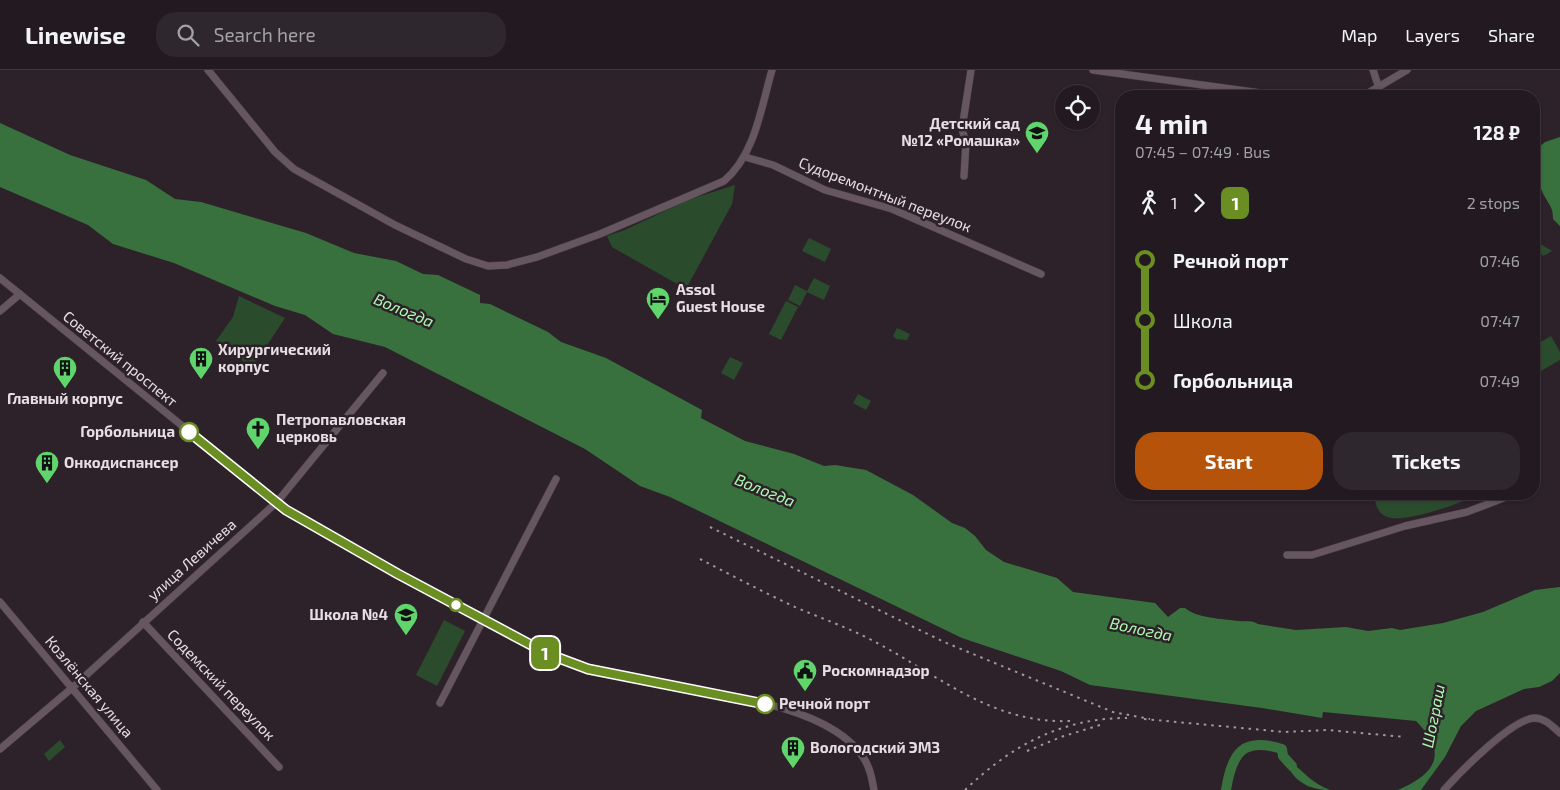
<!DOCTYPE html>
<html lang="en">
<head>
<meta charset="utf-8">
<style>
	body { margin:0; font-family:"Exo 2",sans-serif; background:#2e272d; color:#f1f3f6; height:100vh; display:flex; flex-direction:column; font-size:19px; white-space:nowrap }
	* { box-sizing:border-box; margin:0 }
	p { font-size:16px; color:#a2a1a5 }
	.icon { flex:none; width:28px; height:28px; fill:none; stroke:currentColor; stroke-width:2; stroke-linecap:round; stroke-linejoin:round }
	.map { position:relative; flex:1; overflow:hidden }
	.side { position:absolute; left:1115px; top:20px; width:425px; height:410px; display:flex; flex-direction:column; background:#221a20; border-radius:20px; box-shadow:0 1px 4px #0004,0 0 0 1px #3f383e }
	.side>* { flex:none }
	.badge { padding:0 10px; border-radius:8px; font-size:18px; line-height:32px }
	.controls { position:absolute; left:1055px; top:15px; display:grid; gap:10px }
	.controls a { display:grid; place-items:center; width:45px; height:45px; border-radius:50%; background:#221a20; box-shadow:0 1px 4px #0004,0 0 0 1px #3f383e; font-size:25px }
	.map>.badge { position:absolute; translate:-50% -50%; box-shadow:0 0 0 2px #fff }
	.legs { display:flex; align-items:center; gap:8px; height:55px; padding:0 20px; font-size:16px }
	.legs p { margin-inline-start:auto }
	.headline { display:flex; align-items:center; justify-content:space-between; height:85px; padding:0 20px }
	h1 { font-size:28px; font-weight:700; line-height:38px }
	.action { display:flex; gap:10px; margin-top:auto; padding:10px 20px }
	.action a { flex:1; height:58px; border-radius:20px; background:#b45309; color:#fff; font-size:20px; font-weight:700; line-height:58px; text-align:center }
	.action a+a { background:#2e272d; color:#f1f3f6 }
	ul { padding:0 20px; list-style:none }
	li { display:flex; align-items:center; gap:18px; height:60px; font-size:19px }
	li i { display:grid; place-items:center; width:8px; height:100%; margin:0 6px; background:currentColor }
	li i::after { content:''; width:12px; height:12px; margin:-6px; border:4px solid; border-radius:50%; background:#221a20 }
	li p { margin-inline-start:auto }
	li:first-child i { background:linear-gradient(#0000 50%,currentColor 0) }
	li:last-child i { background:linear-gradient(currentColor 50%,#0000 0) }
	header { display:flex; align-items:center; gap:30px; box-sizing:border-box; height:70px; padding:0 25px; background:#221a20; border-bottom:1px solid #3f383e }
	header strong { font-size:24px }
	nav { display:flex; gap:28px; margin-inline-start:auto; font-size:18px }
	.search { width:350px; height:45px; background:#2e272d; display:flex; align-items:center; gap:12px; box-sizing:border-box; padding:0 18px; border-radius:20px; color:#a2a1a5; font-size:19px }
	.map>svg:first-child { display:block }
	.green { fill:#2a4c2d }
	.water { fill:#38713d }
	.lines { fill:none; stroke-linecap:round; stroke-linejoin:round }
	.river { stroke:#38713d; stroke-width:10 }
	.minor-casing { stroke:#483e44; stroke-width:8 }
	.minor { stroke:#65565f; stroke-width:7 }
	.rail { stroke:#a2989e; stroke-width:2; stroke-dasharray:2.5 5; stroke-linecap:butt }
	.line-1-casing { stroke:#fff; stroke-width:11 }
	.line-1 { stroke:#6b8e23; stroke-width:8 }
	.stop-1-dot { fill:#fff; stroke:#6b8e23; stroke-width:2.5 }
	.labels { text-anchor:middle; stroke-width:5; stroke-linejoin:round; paint-order:stroke }
	.poi-label { font-size:15px; font-weight:bold; fill:#e7dee3; stroke:#2e222a; text-anchor:start }
	.street-label { font-size:15px; fill:#e7dee3; stroke:#2e222a }
	.stop-label { font-size:15px; font-weight:bold; fill:#e7dee3; stroke:#2e222a; text-anchor:end }
	.water-label { font-size:16px; font-style:italic; fill:#aafbae; stroke:#2e222a }
</style>
</head>
<body>
<header>
<strong>Linewise</strong>
<div class="search"><svg class="icon" aria-label="search" viewBox="0 0 24 24"><circle cx="10" cy="10" r="6"/><path d="M15 15l6 6"/></svg>Search here</div>
<nav><a>Map</a><a>Layers</a><a>Share</a></nav>
</header>
<div class="map">
<svg width="1560" height="720" viewBox="0 0 1560 720">
	<rect width="100%" height="100%" fill="#2e222a"/>
	<g class="green">
		<path d="M735 115 732 134 686 219 612 177 607 166 625 160 688 130Z"/>
		<path d="M809 168 831 179 825 192 802 181Z"/>
		<path d="M1534 170 1552 181 1543 186 1534 177Z"/>
		<path d="M814 208 830 216 824 230 807 222 800 236 788 230 795 215 807 221Z"/>
		<path d="M239 226 285 248 252 298 216 271 233 247Z"/>
		<path d="M786 231 798 237 781 270 769 264Z"/>
		<path d="M897 258 910 264 907 270 896 269 893 266Z"/>
		<path d="M1551 266 1560 282V290L1541 301 1534 288V276Z"/>
		<path d="M730 287 743 293 734 310 721 303Z"/>
		<path d="M858 324 871 331 866 340 853 333Z"/>
		<path d="M1374 424H1481C1463 432 1405 454 1387 447 1377 443 1375 433 1374 424Z"/>
		<path d="M444 550 465 561 437 616 416 605Z"/>
		<path d="M60 670 65 677 49 691 44 684Z"/>
	</g>
	<g class="water">
		<path d="M0 53 70 85 146 110 175 129 201 132 306 163 354 183 396 191 423 204 438 205 480 225V233L490 234 548 262 561 272 606 288 702 340 701 348 745 371 794 384 824 396 835 395 866 400 913 425 952 453 965 458 975 466 986 480 1004 492 1057 508 1073 522 1155 533 1168 547 1180 538H1185C1196 548 1223 549 1239 551 1246 552 1252 550 1258 554L1296 560 1346 557 1368 561 1392 558 1400 560 1443 553 1483 542 1535 520 1560 517V603L1552 611 1539 617 1524 619 1476 641 1461 656 1445 687 1421 720H1398C1437 703 1448 683 1416 651L1323 642 1322 648 1262 638 1090 615 1061 601 962 568 670 427 640 416 585 379 385 277 333 264 305 245 275 236 174 193 113 174 88 155 0 117Z"/>
		<path d="M1560 67V156L1553 149C1553 138 1550 136 1545 127 1538 115 1533 91 1539 77L1545 72Z"/>
		<path d="M1283 686C1300 697 1310 713 1330 720 1306 720 1291 709 1283 686Z"/>
	</g>
	<g class="lines">
		<path class="river" d="M1226 720C1232 682 1243 667 1282 679L1283 686 1292 696"/>
		<defs>
			<g id="minor">
				<path d="M208 0 275 82 294 99 395 155 466 189 488 196 507 195 537 187 600 164 724 111C755 85 761 38 772 0"/>
				<path d="M1093 0 1283 26"/>
				<path d="M1373 0 1378 15"/>
				<path d="M1363 26 1407 0"/>
				<path d="M745 87 773 95 825 120 892 139 1041 204"/>
				<path d="M964 106 966 73 962 59 971 0"/>
				<path d="M0 208 286 440 455 535 548 584 575 595 771 635C802 643 845 659 863 687 870 697 872 709 874 720"/>
				<path d="M0 241 20 224"/>
				<path d="M1287 485H1312L1405 456 1467 442 1514 424"/>
				<path d="M0 532 157 720"/>
				<path d="M143 552 279 697"/>
				<path d="M440 633 556 409"/>
				<path d="M0 679 72 618 277 432 383 303"/>
				<path d="M1444 720C1460 702 1511 650 1534 648 1545 648 1552 656 1560 663"/>
			</g>
		</defs>
		<use href="#minor" class="minor-casing"/>
		<use href="#minor" class="minor"/>
		<g class="rail">
			<path d="M710 457 944 572 1113 642 1150 649"/>
			<path d="M700 489C731 505 763 522 795 537 823 549 852 559 879 574 942 608 994 654 1070 651"/>
			<path d="M1144 649 1285 662 1327 660 1405 667"/>
			<path d="M1027 681 1061 667 1100 655"/>
			<path d="M965 720C1011 676 1061 648 1127 648"/>
		</g>
	</g>
	<g class="lines">
		<defs>
			<path id="line-1" d="M189 362 286 440 398 504 548 584 588 599 765 634"/>
		</defs>
		<use href="#line-1" class="line-1-casing"/>
		<use href="#line-1" class="line-1"/>
	</g>
	<defs>
		<symbol id="school-pin" viewBox="-11 -11 22 30"><path d="M0 17L-7.5 6A9.5 9.5 0 1 1 7.5 6Z" fill="#5fd56b" stroke="#2e222a"/><path d="M0-5L7-2L0 1L-7-2ZM-4 1L0 2.5L4 1V4Q0 6-4 4Z" fill="#111"/></symbol>
		<symbol id="hotel-pin" viewBox="-11 -11 22 30"><path d="M0 17L-7.5 6A9.5 9.5 0 1 1 7.5 6Z" fill="#5fd56b" stroke="#2e222a"/><path d="M-6-4.5h1.5V1H6V5H4.5V3h-9V5H-6ZM-4 0a1.8 1.8 0 1 1 3.6 0ZM.5 0V-2.5h3Q6-2.5 6 0Z" fill="#111"/></symbol>
		<symbol id="building-pin" viewBox="-11 -11 22 30"><path d="M0 17L-7.5 6A9.5 9.5 0 1 1 7.5 6Z" fill="#5fd56b" stroke="#2e222a"/><path d="M-4-6H4V6H1V3H-1V6H-4ZM-2.5-4.3h1.7v1.8h-1.7ZM.8-4.3h1.7v1.8H.8ZM-2.5-1h1.7V.8h-1.7ZM.8-1h1.7V.8H.8Z" fill="#111"/></symbol>
		<symbol id="church-pin" viewBox="-11 -11 22 30"><path d="M0 17L-7.5 6A9.5 9.5 0 1 1 7.5 6Z" fill="#5fd56b" stroke="#2e222a"/><path d="M-1.2-6h2.4v3.5h3.3v2.4h-3.3V6h-2.4V-.1h-3.3v-2.4h3.3Z" fill="#111"/></symbol>
		<symbol id="civic-pin" viewBox="-11 -11 22 30"><path d="M0 17L-7.5 6A9.5 9.5 0 1 1 7.5 6Z" fill="#5fd56b" stroke="#2e222a"/><path d="M-.6-6.5H3V-4.5H.6V-3L4-1V1h2V6H-6V1h2V-1L-.6-3ZM-1.2 2.5V6h2.4V2.5Z" fill="#111"/></symbol>
	</defs>
	<g fill-rule="evenodd">
		<use href="#school-pin" x="1023" y="49" width="28" height="38"/>
		<use href="#hotel-pin" x="644" y="215" width="28" height="38"/>
		<use href="#building-pin" x="187" y="275" width="28" height="38"/>
		<use href="#building-pin" x="51" y="284" width="28" height="38"/>
		<use href="#church-pin" x="244" y="345" width="28" height="38"/>
		<use href="#building-pin" x="33" y="379" width="28" height="38"/>
		<use href="#school-pin" x="392" y="531" width="28" height="38"/>
		<use href="#civic-pin" x="791" y="587" width="28" height="38"/>
		<use href="#building-pin" x="779" y="664" width="28" height="38"/>
	</g>
	<g class="stop-1-dot">
		<circle cx="189" cy="362" r="9"/>
		<circle cx="456" cy="535" r="6"/>
		<circle cx="765" cy="634" r="9"/>
	</g>
	<g class="labels">
		<g class="poi-label">
			<text x="1020" y="59" text-anchor="end">Детский сад<tspan x="1020" dy="17">№12 «Ромашка»</tspan></text>
			<text x="676" y="225">Assol<tspan x="676" dy="17">Guest House</tspan></text>
			<text x="218" y="285">Хирургический<tspan x="218" dy="17">корпус</tspan></text>
			<text x="65" y="334" text-anchor="middle">Главный корпус</text>
			<text x="276" y="355">Петропавловская<tspan x="276" dy="17">церковь</tspan></text>
			<text x="64" y="398">Онкодиспансер</text>
			<text x="388" y="550" text-anchor="end">Школа №4</text>
			<text x="822" y="606">Роскомнадзор</text>
			<text x="810" y="683">Вологодский ЭМЗ</text>
		</g>
		<g class="street-label">
			<text transform="translate(885 125) rotate(21)" y="5">Судоремонтный переулок</text>
			<text transform="translate(120 289) rotate(39)" y="5">Советский проспект</text>
			<text transform="translate(192 490) rotate(-42)" y="5">улица Левичева</text>
			<text transform="translate(221 615) rotate(46)" y="5">Содемский переулок</text>
			<text transform="translate(89 617) rotate(50)" y="5">Козлёнская улица</text>
		</g>
		<g class="stop-label">
			<text x="175" y="367">Горбольница</text>
			<text x="779" y="639" text-anchor="start">Речной порт</text>
		</g>
		<g class="water-label">
			<text transform="translate(404 240) rotate(23)" y="6">Вологда</text>
			<text transform="translate(765 420) rotate(22)" y="6">Вологда</text>
			<text transform="translate(1141 559) rotate(12)" y="6">Вологда</text>
			<text transform="translate(1433 646) rotate(-79)" y="6">Шограш</text>
		</g>
	</g>
</svg>
<div class="controls">
<a><svg class="icon" aria-label="locate" viewBox="0 0 24 24"><circle cx="12" cy="12" r="6"/><path d="M12 2v4M12 18v4M2 12h4M18 12h4"/></svg></a>
</div>
<b class="badge" style="left:545px;top:583px;background:#6b8e23;color:#fff">1</b>
<section class="side">
<div class="headline"><div><h1>4 min</h1><p>07:45 – 07:49 · Bus</p></div><b>128 ₽</b></div>
<div class="legs"><svg class="icon" aria-label="walk" viewBox="0 0 24 24"><circle cx="13" cy="4" r="2"/><path d="M13 8l-2 6 4 7M11 14l-3 7M7 12l3-4h3l4 4"/></svg>1<svg class="icon" aria-label="forward" viewBox="0 0 24 24"><path d="M9 5l7 7-7 7"/></svg><b class="badge" style="background:#6b8e23;color:#fff">1</b><p>2 stops</p></div>
<ul>
<li><i style="color:#6b8e23"></i><b>Речной порт</b><p>07:46</p></li>
<li><i style="color:#6b8e23"></i><span>Школа</span><p>07:47</p></li>
<li><i style="color:#6b8e23"></i><b>Горбольница</b><p>07:49</p></li>
</ul>
<div class="action"><a>Start</a><a>Tickets</a></div>
</section>
</div>
</body>
</html>
